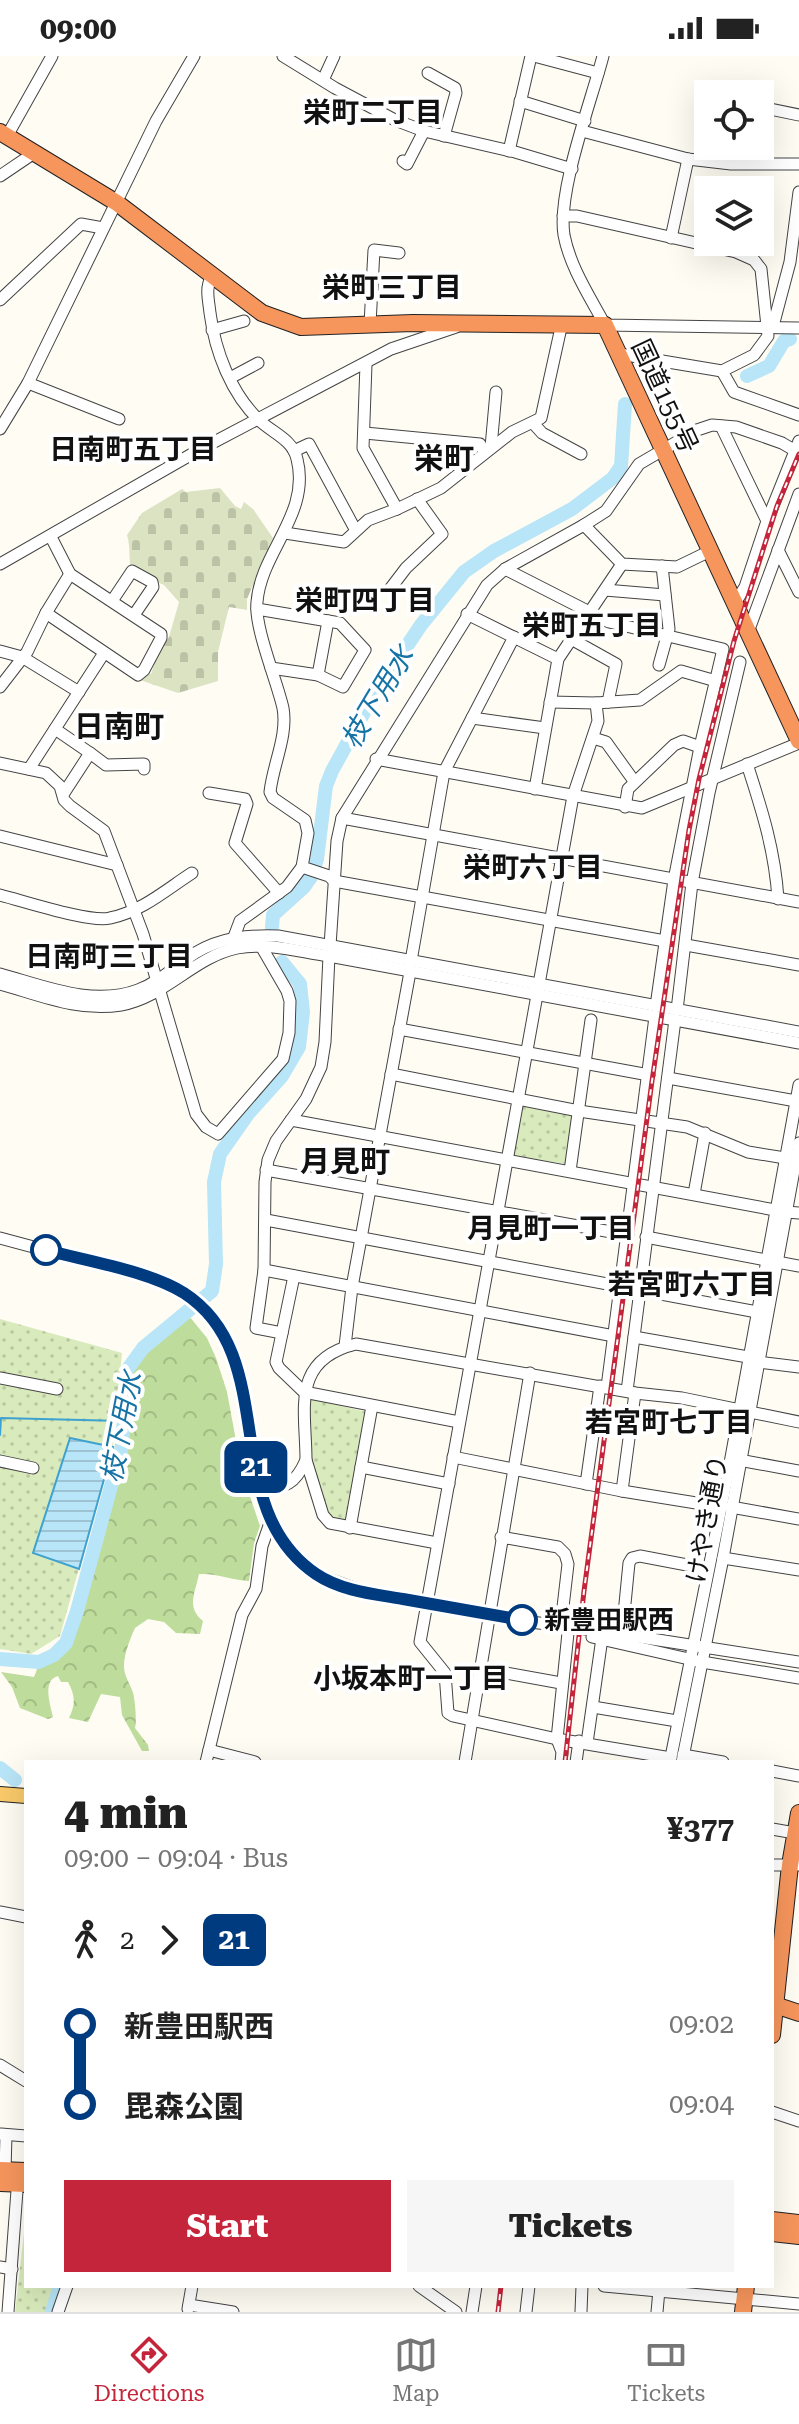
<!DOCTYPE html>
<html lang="en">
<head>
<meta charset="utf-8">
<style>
	body { margin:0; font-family:"Roboto Serif","Noto Sans JP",serif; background:#f6f6f6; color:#222; height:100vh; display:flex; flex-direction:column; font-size:30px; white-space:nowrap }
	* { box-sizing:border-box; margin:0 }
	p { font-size:26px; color:#767676 }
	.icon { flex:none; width:44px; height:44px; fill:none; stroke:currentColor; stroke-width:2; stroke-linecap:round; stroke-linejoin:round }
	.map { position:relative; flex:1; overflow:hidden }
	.sheet { position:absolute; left:24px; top:1704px; width:750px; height:528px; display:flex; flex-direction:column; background:#fff; border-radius:0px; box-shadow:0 8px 32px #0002 }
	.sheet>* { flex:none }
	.badge { padding:0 16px; border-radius:12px; font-size:28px; line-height:52px }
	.buttons { position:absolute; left:694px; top:24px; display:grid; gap:16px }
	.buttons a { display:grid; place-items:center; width:80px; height:80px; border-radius:0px; background:#fff; box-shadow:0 8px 32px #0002; font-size:40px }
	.map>.badge { position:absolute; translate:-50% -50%; box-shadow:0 0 0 4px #fff }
	.legs { display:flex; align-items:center; gap:12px; height:88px; padding:0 40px; font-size:26px }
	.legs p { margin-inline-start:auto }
	.headline { display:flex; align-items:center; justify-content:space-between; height:136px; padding:0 40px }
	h1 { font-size:44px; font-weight:800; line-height:60px }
	.action { display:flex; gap:16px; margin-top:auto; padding:16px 40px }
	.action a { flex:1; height:92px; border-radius:0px; background:#c4253a; color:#fff; font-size:32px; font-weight:800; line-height:92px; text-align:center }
	.action a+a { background:#f6f6f6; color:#222 }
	ul { padding:0 40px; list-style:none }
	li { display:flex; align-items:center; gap:28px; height:80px; font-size:30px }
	li i { display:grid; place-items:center; width:12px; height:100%; margin:0 10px; background:currentColor }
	li i::after { content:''; width:20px; height:20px; margin:-10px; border:6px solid; border-radius:50%; background:#fff }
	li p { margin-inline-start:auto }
	li:first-child i { background:linear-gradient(#0000 50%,currentColor 0) }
	li:last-child i { background:linear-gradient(currentColor 50%,#0000 0) }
	.status { display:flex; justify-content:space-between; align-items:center; height:56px; padding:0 40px; background:#fff; direction:ltr }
	.status svg { height:22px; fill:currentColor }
	.tabs { display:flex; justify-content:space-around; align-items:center; height:112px; border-top:2px solid #e0e0e0; background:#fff; font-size:22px; color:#767676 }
	.tabs a { display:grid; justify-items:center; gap:4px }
	.tabs .current { color:#c4253a }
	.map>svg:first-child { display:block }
	.grass { fill:url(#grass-dots) }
	.forest { fill:url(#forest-crowns) }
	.cemetery { fill:url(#cemetery-stones) }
	.water { fill:url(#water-rules); stroke:#3ea2d0; stroke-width:2 }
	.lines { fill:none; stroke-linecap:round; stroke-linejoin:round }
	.stream { stroke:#3ea2d0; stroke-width:2 }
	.river { stroke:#b8e5f7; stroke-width:14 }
	.minor-casing { stroke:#444; stroke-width:13 }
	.major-casing { stroke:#222; stroke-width:16 }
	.highway-casing { stroke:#222; stroke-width:18 }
	.minor { stroke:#fff; stroke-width:11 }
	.major { stroke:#faca6a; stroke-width:14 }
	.highway { stroke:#f6955c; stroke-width:16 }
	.rail-casing { stroke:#c4253a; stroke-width:5 }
	.rail { stroke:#fff; stroke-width:2; stroke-dasharray:6; stroke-linecap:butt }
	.line-1-casing { stroke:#fff; stroke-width:18 }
	.line-1 { stroke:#003b80; stroke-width:12 }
	.stop-1-dot { fill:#fff; stroke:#003b80; stroke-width:4 }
	.labels { text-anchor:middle; stroke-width:8; stroke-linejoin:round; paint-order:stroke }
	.street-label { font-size:26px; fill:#111; stroke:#fff }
	.stop-label { font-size:26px; font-weight:bold; fill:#111; stroke:#fff; text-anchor:start }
	.neighbourhood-label { font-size:28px; font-weight:bold; fill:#111; stroke:#fff }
	.water-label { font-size:28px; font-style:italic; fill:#1673a6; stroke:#fff }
	.quarter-label { font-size:30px; font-weight:bold; fill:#111; stroke:#fff }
</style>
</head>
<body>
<div class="status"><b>09:00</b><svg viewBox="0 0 49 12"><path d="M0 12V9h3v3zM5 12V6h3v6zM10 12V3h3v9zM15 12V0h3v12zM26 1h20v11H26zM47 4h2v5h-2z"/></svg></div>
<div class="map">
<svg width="799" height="2256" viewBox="0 0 799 2256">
	<defs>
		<pattern id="grass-dots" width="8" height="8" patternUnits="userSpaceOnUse" patternTransform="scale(2)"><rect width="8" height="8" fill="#d9ebbc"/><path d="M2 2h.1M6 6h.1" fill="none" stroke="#b9c8a1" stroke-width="1.8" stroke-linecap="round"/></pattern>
		<pattern id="forest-crowns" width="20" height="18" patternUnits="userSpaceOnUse" patternTransform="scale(2)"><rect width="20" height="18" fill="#bedc9b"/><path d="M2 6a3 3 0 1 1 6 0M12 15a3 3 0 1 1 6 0" fill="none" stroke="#a2bc84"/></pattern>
		<pattern id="cemetery-stones" width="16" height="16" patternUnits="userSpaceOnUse" patternTransform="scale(2)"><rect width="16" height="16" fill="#dbe3c3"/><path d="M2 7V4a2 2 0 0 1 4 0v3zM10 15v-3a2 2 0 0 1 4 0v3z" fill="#bbc2a6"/></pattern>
		<pattern id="water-rules" width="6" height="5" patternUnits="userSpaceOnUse" patternTransform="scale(2)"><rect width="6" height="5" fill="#b8e5f7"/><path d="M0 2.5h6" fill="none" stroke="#9dc3d3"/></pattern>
	</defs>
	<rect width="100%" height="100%" fill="#fffcf4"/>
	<g class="grass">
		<path d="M521 1048 576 1056 568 1108 516 1101 513 1097Z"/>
		<path d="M0 1263 122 1297 113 1391 60 1580 31 1598 0 1593Z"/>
		<path d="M312 1343 367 1356 347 1466 332 1462C312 1438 309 1376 307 1345Z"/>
		<path d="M26 2159V2230H57L48 2256H15Z"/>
	</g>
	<path class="forest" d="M189 1260 207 1282 216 1302 227 1336 242 1417 260 1470 254 1487 249 1525C231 1524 217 1517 199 1518 195 1538 186 1551 203 1565L200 1578 176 1577 164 1566 148 1563 135 1572C130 1583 124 1598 124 1610 124 1619 129 1626 132 1634 135 1640 137 1666 135 1672L148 1689 149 1695H142L122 1659 120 1641 101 1638 88 1666 69 1662C76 1648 75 1639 68 1626H61L58 1620C42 1624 50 1648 53 1661L48 1663 20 1652 12 1631 1 1616 34 1621 38 1611 56 1601 70 1587 127 1392 132 1315 146 1295Z"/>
	<path class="cemetery" d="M220 432 235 450 241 453 244 446 253 453 273 482 247 543V554L229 551 218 596V625L178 637 140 624 146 616 151 618 158 597 169 581 179 546 164 529 132 515C128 507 131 491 127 479L142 457 182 433 186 436Z"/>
	<path class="water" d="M70 1382 113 1391 79 1513 33 1497Z"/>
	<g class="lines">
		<path class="stream" d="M0 1379 1 1362 122 1365"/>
		<g class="river">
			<path d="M747 320 769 310 784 285 790 283"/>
			<path d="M272 871 273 859 304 831 311 821 317 803 326 730 332 715 372 642 421 569 464 516 494 495 572 453 613 422 621 410 625 348"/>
			<path d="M0 1603 39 1606 54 1599 66 1587 77 1555 122 1390 127 1314 143 1292 212 1235 216 1208 214 1126 220 1098 248 1058 282 1020 299 991 303 956 300 928 282 906"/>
			<path d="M0 1712 15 1724"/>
			<path d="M52 2256 60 2230"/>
		</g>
		<defs>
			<g id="minor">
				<path d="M283 0 335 32 395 64 424 75 515 96 572 113"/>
				<path d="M534 0 598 17"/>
				<path d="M603 0C591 46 557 136 564 179 570 211 590 241 605 269L799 272"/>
				<path d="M428 17 455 32 456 37 444 80"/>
				<path d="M323 24 334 0"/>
				<path d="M520 45 585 65"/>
				<path d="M760 51 799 59"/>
				<path d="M582 75 688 103 731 108H799"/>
				<path d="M7 80 52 0"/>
				<path d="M509 95 531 0"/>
				<path d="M403 105 407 108 424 75"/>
				<path d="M0 120 34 97"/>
				<path d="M563 160H577L736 196 754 204 761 213 768 280 754 299 722 315 620 298"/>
				<path d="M671 182 688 103"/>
				<path d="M211 222C205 232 209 246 210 257 215 295 231 338 260 365 273 377 293 384 297 403 311 458 261 495 257 546 254 571 277 625 283 652 288 680 273 708 270 736L273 742 305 764 308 777 302 811 329 820 334 825 665 885"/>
				<path d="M0 244 81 168 103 172"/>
				<path d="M370 268 374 194 399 197"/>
				<path d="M773 270 790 206 799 136"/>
				<path d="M212 274 244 265"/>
				<path d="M366 308 363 392 397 453"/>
				<path d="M722 315 734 336 799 359"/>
				<path d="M230 322 258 307"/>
				<path d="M28 327 119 363"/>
				<path d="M533 367 542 377 581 398"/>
				<path d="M721 370 767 465"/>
				<path d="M0 373 28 327 156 65 194 0"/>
				<path d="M365 377 480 388 484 396"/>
				<path d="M491 391 496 336"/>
				<path d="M294 395 309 388 355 473"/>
				<path d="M584 469 606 455 639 408 697 374 712 369 736 371 782 387 799 397"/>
				<path d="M285 477 344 486 368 464 397 453 441 432 512 376 541 362 562 267"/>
				<path d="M778 494 799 536"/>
				<path d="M0 508 199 394 391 293 456 271"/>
				<path d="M505 513 609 566 723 593 700 691 674 824 656 950"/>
				<path d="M390 533 406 512 442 478 417 443"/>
				<path d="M605 534 665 539"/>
				<path d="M112 545 132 515 152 526 153 531 134 559"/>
				<path d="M735 547 745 531 767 465 799 385"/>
				<path d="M257 553 340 567 365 594 343 631 318 619 271 612"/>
				<path d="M46 557 138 619 144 614 161 582V578L70 518 51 481"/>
				<path d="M467 558 558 603"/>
				<path d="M748 576 799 438"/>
				<path d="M573 584 616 608 608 646"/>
				<path d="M0 595 22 601 79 636"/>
				<path d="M659 609 669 573 662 510"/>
				<path d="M318 619 328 565"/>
				<path d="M0 631 27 596 46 557 70 518"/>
				<path d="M550 646 596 647 640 644 681 615 716 625"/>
				<path d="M596 647 598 665 573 740 420 1586 445 1617 448 1657 453 1660 557 1683 671 1702"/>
				<path d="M472 662 545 672"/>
				<path d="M55 673 90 697 64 737"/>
				<path d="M593 682 606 686 634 725"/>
				<path d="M90 697 106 709 144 708V713"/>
				<path d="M376 703 642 752 799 687"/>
				<path d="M0 707 46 717 60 730 64 744 70 750 104 775 143 878 196 1058 206 1071 218 1078 283 1003 289 977 290 945 287 935 261 890"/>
				<path d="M747 708C762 754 775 795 778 843"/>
				<path d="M29 713 104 597"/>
				<path d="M535 733 558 603 622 508"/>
				<path d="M209 737 245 743 247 748 235 787 279 837"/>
				<path d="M625 751 628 733 674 689 683 685 700 691"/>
				<path d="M342 762 799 846"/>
				<path d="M0 780 117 809"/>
				<path d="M0 839C24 845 90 867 110 862 141 856 167 833 192 817"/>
				<path d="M234 881 240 865 287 831 302 811"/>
				<path d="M686 889 799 909"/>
				<path d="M330 890 337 785 342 762 487 529 505 513 584 469 622 508 677 511 710 495"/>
				<path d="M411 905 444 716 514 581"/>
				<path d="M0 918C44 930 93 951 138 934 160 926 176 909 195 897 222 881 248 879 278 880L799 976"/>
				<path d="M0 928C40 939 79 956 121 949 165 941 194 901 237 892 268 886 299 896 329 900L799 987"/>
				<path d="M677 954 692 827 709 737 740 606"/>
				<path d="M399 973 649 1019"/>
				<path d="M391 1018 579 1055 687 1071 748 1096 785 1102"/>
				<path d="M668 1022 796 1045"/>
				<path d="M291 1064 786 1156 799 1157"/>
				<path d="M266 1114 628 1179"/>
				<path d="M570 1115 591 964"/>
				<path d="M694 1138 705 1077"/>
				<path d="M266 1164 757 1256"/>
				<path d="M646 1181 766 1204"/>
				<path d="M0 1182 164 1226 206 1254 228 1286 236 1307 257 1419 270 1467 290 1497 317 1519 365 1536 531 1566 586 1573"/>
				<path d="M777 1206 799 1210"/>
				<path d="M264 1214 614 1280"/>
				<path d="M294 1220 276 1306 279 1312 304 1336 459 1366"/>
				<path d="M282 1277 256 1272 264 1214 265 1126 268 1104 276 1085 306 1043 321 1011 325 986 329 900"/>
				<path d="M634 1281 748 1301"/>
				<path d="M345 1290 352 1231 410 916"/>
				<path d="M758 1306 799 1311"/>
				<path d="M0 1322 57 1333"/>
				<path d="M607 1331 655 961"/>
				<path d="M627 1335 675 964"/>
				<path d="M453 1401 622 1435 721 1451"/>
				<path d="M306 1404 323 1459 330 1467 437 1487"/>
				<path d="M739 1404 799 1415"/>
				<path d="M0 1405 33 1412"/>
				<path d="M361 1411 449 1428"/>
				<path d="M586 1428 600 1330"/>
				<path d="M260 1434C286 1431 295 1429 306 1404 306 1354 290 1304 356 1288L635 1337 682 1342 799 1366"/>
				<path d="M622 1435 635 1337"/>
				<path d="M731 1451 799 1463"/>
				<path d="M350 1472 372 1350"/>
				<path d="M501 1481 558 1491 565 1498 568 1508 561 1568"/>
				<path d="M723 1502 799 1514"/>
				<path d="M594 1574 799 1606"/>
				<path d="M622 1578 629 1507 632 1502 640 1500 708 1513"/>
				<path d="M592 1581 702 1606 799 1622"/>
				<path d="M479 1612 561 1627"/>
				<path d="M593 1651 677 1665"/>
				<path d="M587 1687 602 1582"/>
				<path d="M209 1694 255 1706"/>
				<path d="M683 1699 723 1706"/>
				<path d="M206 1706 242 1559 256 1533 262 1490 270 1467"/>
				<path d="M465 1706 530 1317"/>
				<path d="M561 1706 562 1696 557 1683 568 1577"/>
				<path d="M576 1706 579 1685"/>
				<path d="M670 1706 730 1407 799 1029"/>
				<path d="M682 1706 723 1502 799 1087"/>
				<path d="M772 1715 799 1720"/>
				<path d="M772 1773 795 1777"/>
				<path d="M772 1809H799"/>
				<path d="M0 1856 26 1861"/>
				<path d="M0 2009 26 2025"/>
				<path d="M772 2056 799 2065"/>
				<path d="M1 2078 26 2080"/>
				<path d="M5 2115 6 2079"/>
				<path d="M0 2211 12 2213"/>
				<path d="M419 2230 456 2256"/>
				<path d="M604 2230 799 2248"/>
				<path d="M189 2249 233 2256"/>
				<path d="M188 2253 192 2230"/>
				<path d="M8 2256 18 2121"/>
				<path d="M58 2256 67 2230"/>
				<path d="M472 2256 476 2230"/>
				<path d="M526 2256 529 2230"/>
				<path d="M581 2256 582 2230"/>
				<path d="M657 2256 659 2234"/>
			</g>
			<path id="major" d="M0 1738 26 1740"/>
			<g id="highway">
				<path d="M0 76 117 147 262 257 301 271 413 267 605 269 799 685"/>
				<path d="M775 1949 799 1957"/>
				<path d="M772 1979 790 1809 799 1757"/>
				<path d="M0 2114 26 2115"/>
				<path d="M0 2127 26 2128"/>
				<path d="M772 2164 799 2167"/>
				<path d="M772 2177 799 2180"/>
				<path d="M743 2256 746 2230"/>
			</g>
		</defs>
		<use href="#minor" class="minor-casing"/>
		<use href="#major" class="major-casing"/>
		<use href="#highway" class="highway-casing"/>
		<use href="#minor" class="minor"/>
		<use href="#major" class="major"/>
		<use href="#highway" class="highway"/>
		<defs>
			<g id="rail">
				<path d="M565 1706 584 1535 652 1025 689 774 699 723 734 585 777 450 799 398"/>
				<path d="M498 2256 501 2230"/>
			</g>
		</defs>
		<use href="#rail" class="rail-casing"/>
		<use href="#rail" class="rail"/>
	</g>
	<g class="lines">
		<defs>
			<path id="line-1" d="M46 1194C87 1205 149 1215 184 1237 283 1301 216 1450 316 1518 341 1535 374 1538 403 1543 443 1550 483 1557 522 1564"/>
		</defs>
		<use href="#line-1" class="line-1-casing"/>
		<use href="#line-1" class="line-1"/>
	</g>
	<g class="stop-1-dot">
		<circle cx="46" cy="1194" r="14"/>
		<circle cx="522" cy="1564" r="14"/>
	</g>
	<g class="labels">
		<g class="street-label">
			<text transform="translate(665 340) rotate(65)" y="9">国道155号</text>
			<text transform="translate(707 1463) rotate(-80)" y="9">けやき通り</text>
		</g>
		<g class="stop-label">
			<text x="544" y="1573">新豊田駅西</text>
		</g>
		<g class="neighbourhood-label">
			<text x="373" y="66">栄町二丁目</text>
			<text x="392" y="241">栄町三丁目</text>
			<text x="133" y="403">日南町五丁目</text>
			<text x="365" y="554">栄町四丁目</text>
			<text x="592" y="579">栄町五丁目</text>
			<text x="533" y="821">栄町六丁目</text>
			<text x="109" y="910">日南町三丁目</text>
			<text x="551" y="1182">月見町一丁目</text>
			<text x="692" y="1238">若宮町六丁目</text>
			<text x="669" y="1376">若宮町七丁目</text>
			<text x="411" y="1632">小坂本町一丁目</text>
		</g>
		<g class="water-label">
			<text transform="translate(377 641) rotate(-59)" y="10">枝下用水</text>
			<text transform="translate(121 1371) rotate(-79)" y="10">枝下用水</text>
		</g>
		<g class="quarter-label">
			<text x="444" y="413">栄町</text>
			<text x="119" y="681">日南町</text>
			<text x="345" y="1116">月見町</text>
		</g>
	</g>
</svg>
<div class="buttons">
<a><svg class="icon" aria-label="locate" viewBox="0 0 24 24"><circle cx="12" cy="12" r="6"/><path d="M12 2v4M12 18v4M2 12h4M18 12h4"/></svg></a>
<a><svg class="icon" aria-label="layers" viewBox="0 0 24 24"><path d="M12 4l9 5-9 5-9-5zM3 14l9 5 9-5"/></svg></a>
</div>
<b class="badge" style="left:256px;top:1411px;background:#003b80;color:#fff">21</b>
<section class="sheet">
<div class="headline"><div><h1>4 min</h1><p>09:00 – 09:04 · Bus</p></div><b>¥377</b></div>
<div class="legs"><svg class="icon" aria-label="walk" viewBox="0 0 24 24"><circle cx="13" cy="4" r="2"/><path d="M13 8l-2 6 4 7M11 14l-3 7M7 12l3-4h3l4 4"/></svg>2<svg class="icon" aria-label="forward" viewBox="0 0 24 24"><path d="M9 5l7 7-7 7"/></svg><b class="badge" style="background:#003b80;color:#fff">21</b></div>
<ul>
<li><i style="color:#003b80"></i><b>新豊田駅西</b><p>09:02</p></li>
<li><i style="color:#003b80"></i><b>毘森公園</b><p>09:04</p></li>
</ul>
<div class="action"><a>Start</a><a>Tickets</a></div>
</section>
</div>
<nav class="tabs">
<a class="current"><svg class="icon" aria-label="directions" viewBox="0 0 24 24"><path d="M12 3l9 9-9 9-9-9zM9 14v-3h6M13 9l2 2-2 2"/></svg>Directions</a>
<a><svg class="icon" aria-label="map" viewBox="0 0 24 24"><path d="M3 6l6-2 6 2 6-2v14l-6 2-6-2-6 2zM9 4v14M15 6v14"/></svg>Map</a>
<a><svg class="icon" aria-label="tickets" viewBox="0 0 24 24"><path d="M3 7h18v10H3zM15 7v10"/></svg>Tickets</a>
</nav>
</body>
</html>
